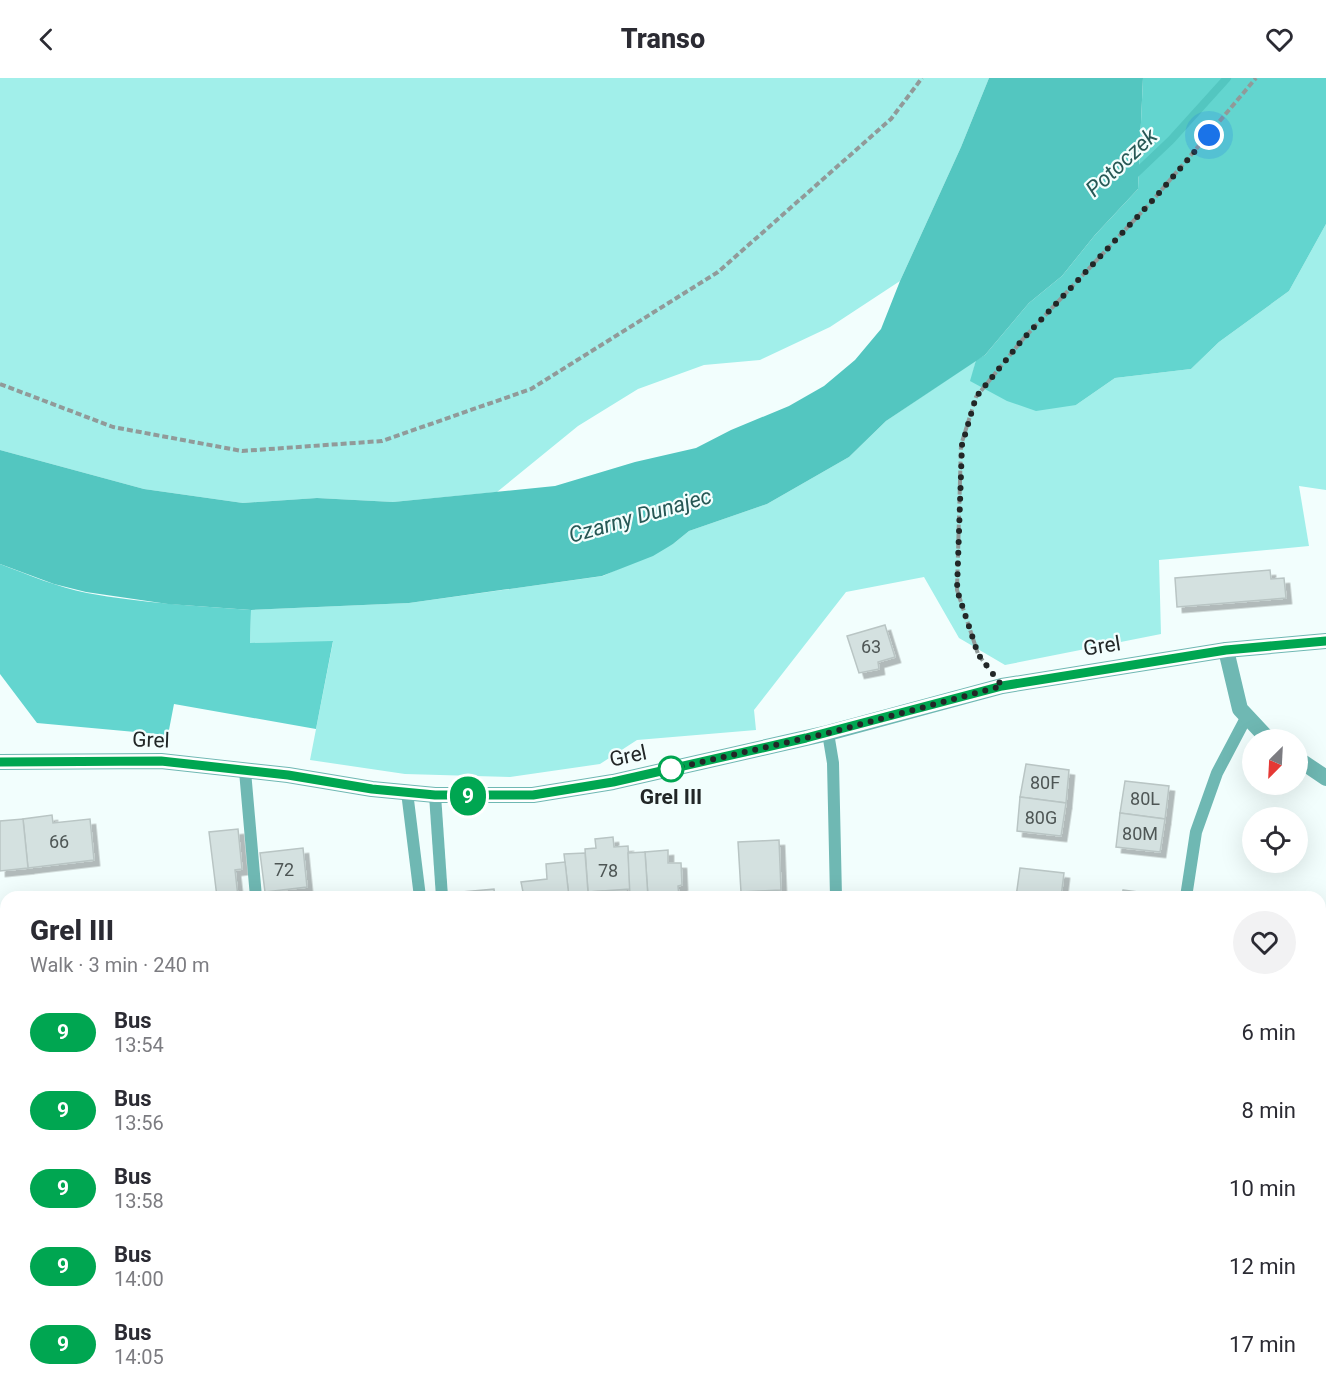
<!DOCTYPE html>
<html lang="en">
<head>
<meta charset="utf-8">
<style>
	body { margin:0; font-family:Roboto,sans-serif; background:#f2f2f3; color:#2b2b33; height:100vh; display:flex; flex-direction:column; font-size:22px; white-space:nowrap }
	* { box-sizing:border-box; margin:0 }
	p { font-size:20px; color:#7c7c81 }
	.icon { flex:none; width:33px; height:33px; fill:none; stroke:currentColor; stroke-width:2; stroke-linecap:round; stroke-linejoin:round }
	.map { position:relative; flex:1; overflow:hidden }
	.details { position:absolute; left:0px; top:813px; width:1326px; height:506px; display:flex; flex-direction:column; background:#fff; border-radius:18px 18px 0 0; box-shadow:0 6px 24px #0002 }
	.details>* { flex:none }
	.badge { padding:0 12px; border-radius:20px; font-size:21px; line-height:39px }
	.needle { width:39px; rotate:204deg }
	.controls { position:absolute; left:1242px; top:651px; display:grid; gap:12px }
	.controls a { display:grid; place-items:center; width:66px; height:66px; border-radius:50%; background:#fff; box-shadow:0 6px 24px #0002; font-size:30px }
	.you { position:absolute; width:30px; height:30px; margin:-15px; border:4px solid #fff; border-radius:50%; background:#1a73e8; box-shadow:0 0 0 9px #1a73e833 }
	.map>.badge { position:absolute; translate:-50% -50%; box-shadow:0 0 0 3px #fff }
	.round { display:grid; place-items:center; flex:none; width:63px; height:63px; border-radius:32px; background:#f2f2f3 }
	.head { display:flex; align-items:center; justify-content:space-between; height:102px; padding:0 30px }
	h1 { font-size:28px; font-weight:800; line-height:45px }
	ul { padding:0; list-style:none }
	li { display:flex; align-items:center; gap:18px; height:78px; padding:0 30px }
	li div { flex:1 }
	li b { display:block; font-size:22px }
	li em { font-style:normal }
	li .badge { min-width:66px; font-weight:700; text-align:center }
	header { display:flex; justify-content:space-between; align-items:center; height:78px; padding:0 30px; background:#fff; font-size:27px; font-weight:800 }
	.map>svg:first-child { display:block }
	.green { fill:#a1efea }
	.forest { fill:#63d5cf }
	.water { fill:#53c6c0 }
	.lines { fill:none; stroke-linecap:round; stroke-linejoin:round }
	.stream { stroke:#53c6c0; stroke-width:8 }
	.building { fill:#d4e1e0; stroke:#b9c5c4; stroke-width:1.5; filter:url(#shadow) }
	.path { stroke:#919a99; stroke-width:4; stroke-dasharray:6 3; stroke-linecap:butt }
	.service { stroke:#6fb8b3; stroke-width:12 }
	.minor { stroke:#6fb8b3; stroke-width:16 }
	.line-casing { stroke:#fff; stroke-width:14 }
	.line { stroke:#00a651; stroke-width:9 }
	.walk { stroke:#222727; stroke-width:6; stroke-dasharray:0 10.8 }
	.stop-dot { fill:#fff; stroke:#00a651; stroke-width:3 }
	.labels { text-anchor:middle; stroke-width:4.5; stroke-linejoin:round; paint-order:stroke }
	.number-label { font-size:18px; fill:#4e5655 }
	.street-label { font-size:21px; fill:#222727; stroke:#f2fefd }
	.stop-label { font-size:21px; font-weight:bold; fill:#222727; stroke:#f2fefd }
	.water-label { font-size:22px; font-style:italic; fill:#275855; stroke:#f2fefd }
</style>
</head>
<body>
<header><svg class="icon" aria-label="back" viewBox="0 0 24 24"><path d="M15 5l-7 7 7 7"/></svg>Transo<svg class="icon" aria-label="heart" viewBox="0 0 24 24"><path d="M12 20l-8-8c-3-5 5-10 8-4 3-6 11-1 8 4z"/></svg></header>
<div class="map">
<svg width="1326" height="1318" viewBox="0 0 1326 1318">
	<defs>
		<filter id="shadow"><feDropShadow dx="5.5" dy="5.5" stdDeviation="0" flood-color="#0004"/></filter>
	</defs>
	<rect width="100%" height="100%" fill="#f2fefd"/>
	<g class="green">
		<path d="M0 0H989L961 69 900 203 830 249 760 282 704 287 638 311 578 348 497 414 393 424 317 420 243 425 144 411 0 372Z"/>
		<path d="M1326 146V412L1299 408 1309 468 1159 482 1161 556 1005 587 959 560 924 499 846 514 754 632 756 652 637 662 600 686 510 699 405 696 310 682 333 564 250 565 251 532 409 525 603 498 673 466 689 453 767 426 849 379 886 343 976 282 971 303 1076 327 1115 300 1191 291 1219 264 1289 213Z"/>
	</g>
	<g class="forest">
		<path d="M1143 0H1326V146L1289 213 1219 264 1191 291 1115 300 1076 327 1036 333 1007 323 970 303 976 282 985 277 1029 225 1062 198 1095 157 1138 111Z"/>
		<path d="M0 486C29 497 57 509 87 515 141 525 197 528 251 532L250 565 333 563 316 651 174 626 168 657 37 645 0 596Z"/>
	</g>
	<path class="water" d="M989 0H1143L1138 111 1095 157 1062 198 1029 225 985 277 886 343 849 379 767 426 689 453 673 466 653 478 602 498 409 525 251 532 168 526 86 514 54 506 0 486V372L144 411 243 425 317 420 393 424 555 408 635 384 696 370 731 352 789 328 824 308 855 282 881 251 900 203 961 69Z"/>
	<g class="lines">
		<path class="stream" d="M1132 99 1171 62 1227 0"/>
	</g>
	<g class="building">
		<path d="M1270 492 1271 501 1284 500 1286 520 1177 529 1175 500Z"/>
		<path d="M885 547 895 579 878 584 879 591 859 595 847 558Z"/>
		<path d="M1026 686 1069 692 1066 725 1020 719Z"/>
		<path d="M1125 703 1169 708 1165 741 1120 735Z"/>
		<path d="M1020 719 1066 725 1061 758 1017 753Z"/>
		<path d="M1120 735 1165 741 1160 774 1116 769Z"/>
		<path d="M52 737 53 745 90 741 94 782 28 790 23 741Z"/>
		<path d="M23 741 28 790 0 793V743Z"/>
		<path d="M238 751 242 791 235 792 238 819H217L209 754Z"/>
		<path d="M613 759 614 769 628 768 630 811 588 814 585 771 596 770 595 761Z"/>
		<path d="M779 762 781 812 741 814 738 764Z"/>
		<path d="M303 770 307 809 265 814 260 775Z"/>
		<path d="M668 772V785H681L682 807 678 808 679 819H648L645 774Z"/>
		<path d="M645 774 648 819H630L628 775Z"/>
		<path d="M585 775 588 814 603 813 604 819H569L564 776Z"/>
		<path d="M565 784 569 819H524L521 804 547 801 546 786Z"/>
		<path d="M1020 790 1064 795 1061 819H1016Z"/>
		<path d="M494 811 495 819H462V814Z"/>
		<path d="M1123 812 1153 816V819H1122Z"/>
		<path d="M865 1312H898V1318H864Z"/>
		<rect x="1028" y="1312" width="48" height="6"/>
	</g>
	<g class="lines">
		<g class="path">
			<path d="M0 306 113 349 242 373 382 363 531 311 718 194 891 41 922 0"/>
			<path d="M988 590 978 576 957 512 961 367 976 319 1023 261 1153 122 1256 0"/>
		</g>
		<g class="service">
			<path d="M828 655 833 685 836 819"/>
			<path d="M245 693 256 819"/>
			<path d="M407 714 420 819"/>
			<path d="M435 717 442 819"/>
			<path d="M1186 819 1196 754 1217 695 1246 640"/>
			<path d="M546 1312 547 1318"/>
			<path d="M987 1318 988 1312"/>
			<path d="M1261 1318 1263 1312"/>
		</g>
		<g class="minor">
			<path d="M1226 572 1240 631 1269 662"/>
			<path d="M1298 681 1326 700"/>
			<path d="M0 684 161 683 288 697 372 711 435 717H533L613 704 828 655 1002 608 1226 572 1326 563"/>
		</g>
	</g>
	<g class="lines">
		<defs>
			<path id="line" d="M0 684 161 683 288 697 372 711 435 717H533L613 704 806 660 1002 608 1226 572 1326 563"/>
		</defs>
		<use href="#line" class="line-casing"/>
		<use href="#line" class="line"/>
		<path class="walk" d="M671 691 828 655 1002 608 978 576 957 512 962 367 976 319 1023 261 1153 122 1209 57"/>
	</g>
	<circle class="stop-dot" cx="671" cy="691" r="12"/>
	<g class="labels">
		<g class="number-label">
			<text x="871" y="575">63</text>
			<text x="1045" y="711">80F</text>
			<text x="1145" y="727">80L</text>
			<text x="1041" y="746">80G</text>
			<text x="1140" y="762">80M</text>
			<text x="59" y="770">66</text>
			<text x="284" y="798">72</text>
			<text x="608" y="799">78</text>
		</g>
		<g class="street-label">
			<text transform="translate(1102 568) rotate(-9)" y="7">Grel</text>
			<text transform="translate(151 662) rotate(2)" y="7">Grel</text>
			<text transform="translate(628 678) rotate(-12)" y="7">Grel</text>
		</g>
		<g class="stop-label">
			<text x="671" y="726">Grel III</text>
		</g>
		<g class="water-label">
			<text transform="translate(1121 84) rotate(-43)" y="8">Potoczek</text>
			<text transform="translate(640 437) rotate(-16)" y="8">Czarny Dunajec</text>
		</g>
	</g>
</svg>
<div class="controls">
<a><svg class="needle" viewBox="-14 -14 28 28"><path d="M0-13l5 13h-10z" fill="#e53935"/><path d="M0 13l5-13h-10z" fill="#7c7c81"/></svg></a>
<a><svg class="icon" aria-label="locate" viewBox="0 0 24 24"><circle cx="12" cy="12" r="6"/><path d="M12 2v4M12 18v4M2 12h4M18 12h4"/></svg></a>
</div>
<div class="you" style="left:1209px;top:57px"></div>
<b class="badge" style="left:468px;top:718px;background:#00a651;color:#fff">9</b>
<section class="details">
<div class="head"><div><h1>Grel III</h1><p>Walk · 3 min · 240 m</p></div><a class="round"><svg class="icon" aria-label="heart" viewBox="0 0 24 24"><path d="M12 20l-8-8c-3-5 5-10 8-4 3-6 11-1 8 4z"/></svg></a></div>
<ul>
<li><span class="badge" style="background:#00a651;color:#fff">9</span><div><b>Bus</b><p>13:54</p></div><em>6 min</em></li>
<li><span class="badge" style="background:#00a651;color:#fff">9</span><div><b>Bus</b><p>13:56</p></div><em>8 min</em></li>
<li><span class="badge" style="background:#00a651;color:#fff">9</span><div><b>Bus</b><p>13:58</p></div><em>10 min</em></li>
<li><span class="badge" style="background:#00a651;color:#fff">9</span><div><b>Bus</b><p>14:00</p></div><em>12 min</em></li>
<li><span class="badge" style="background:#00a651;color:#fff">9</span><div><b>Bus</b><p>14:05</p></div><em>17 min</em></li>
</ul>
</section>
</div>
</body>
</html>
